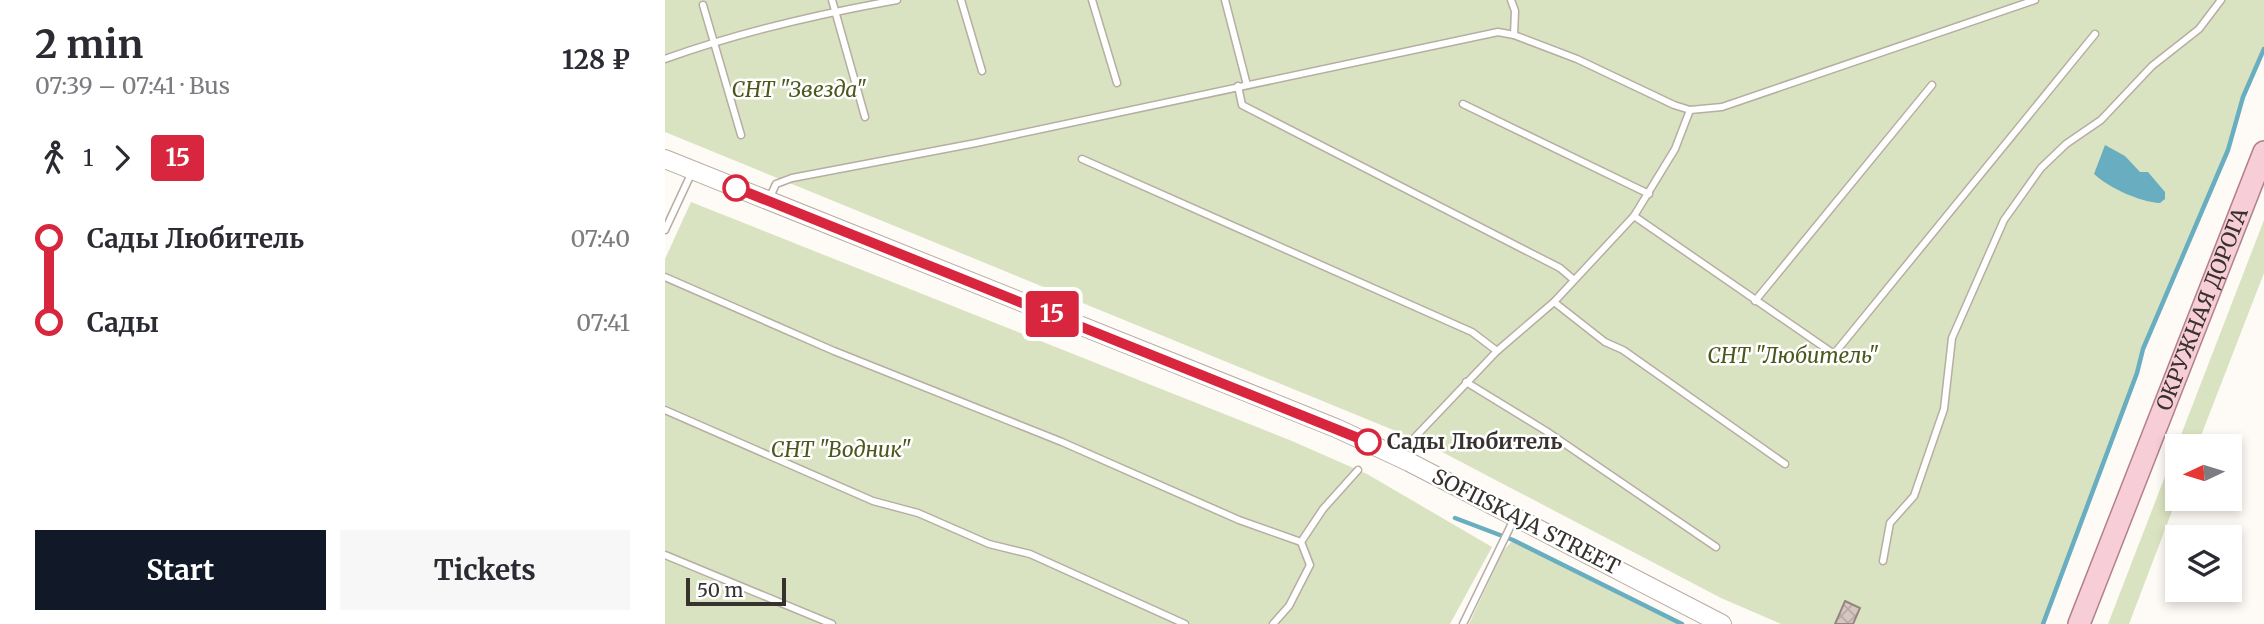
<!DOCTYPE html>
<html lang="en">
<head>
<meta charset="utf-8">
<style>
	body { margin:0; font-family:Merriweather,serif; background:#f7f7f7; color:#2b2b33; height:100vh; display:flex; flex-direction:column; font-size:26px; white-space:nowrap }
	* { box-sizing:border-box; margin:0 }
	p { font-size:23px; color:#7c7c81 }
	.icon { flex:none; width:38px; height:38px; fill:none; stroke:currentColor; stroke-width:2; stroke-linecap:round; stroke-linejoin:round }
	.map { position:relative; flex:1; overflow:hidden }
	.details { display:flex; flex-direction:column; background:#fff; width:665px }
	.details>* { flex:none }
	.badge { padding:0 14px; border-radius:5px; font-size:24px; line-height:46px }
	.needle { width:46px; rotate:266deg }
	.fabs { position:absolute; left:1500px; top:434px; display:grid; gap:14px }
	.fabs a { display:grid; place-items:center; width:77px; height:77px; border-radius:0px; background:#fff; box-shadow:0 4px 10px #0003; font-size:35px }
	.scale { position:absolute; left:21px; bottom:18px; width:100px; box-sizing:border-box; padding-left:7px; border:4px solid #37322e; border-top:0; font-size:19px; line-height:24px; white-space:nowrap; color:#37322e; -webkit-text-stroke:5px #fff; paint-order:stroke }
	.map>.badge { position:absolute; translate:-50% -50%; box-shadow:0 0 0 4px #fff }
	.legs { display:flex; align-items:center; gap:10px; height:77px; padding:0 35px; font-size:23px }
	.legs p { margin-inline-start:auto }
	.overview { display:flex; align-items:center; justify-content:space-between; height:119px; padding:0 35px }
	h1 { font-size:38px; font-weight:700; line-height:52px }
	.button { display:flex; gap:14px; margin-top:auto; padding:14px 35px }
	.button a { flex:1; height:80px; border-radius:0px; background:#111827; color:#fff; font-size:28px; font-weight:700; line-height:80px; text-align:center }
	.button a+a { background:#f7f7f7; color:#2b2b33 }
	ul { padding:0 35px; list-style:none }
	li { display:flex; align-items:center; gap:24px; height:84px; font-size:26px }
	li i { display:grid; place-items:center; width:10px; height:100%; margin:0 9px; background:currentColor }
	li i::after { content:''; width:18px; height:18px; margin:-9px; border:5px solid; border-radius:50%; background:#fff }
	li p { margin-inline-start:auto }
	li:first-child i { background:linear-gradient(#0000 50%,currentColor 0) }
	li:last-child i { background:linear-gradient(currentColor 50%,#0000 0) }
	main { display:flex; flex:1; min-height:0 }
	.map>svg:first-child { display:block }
	.green { fill:#dae3c1 }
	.water { fill:#69aec0 }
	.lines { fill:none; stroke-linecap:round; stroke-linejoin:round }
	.stream { stroke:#69aec0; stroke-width:4.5 }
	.building { fill:url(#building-cross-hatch); stroke:#958581; stroke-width:2 }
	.lane-casing { stroke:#b8ada2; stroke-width:9 }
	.secondary-casing { stroke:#b8ada2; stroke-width:20 }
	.primary-casing { stroke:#b1818c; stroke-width:24 }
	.lane { stroke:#fff; stroke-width:6 }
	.secondary { stroke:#fff; stroke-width:18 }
	.primary { stroke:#f7cdd8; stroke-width:21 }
	.line-1-casing { stroke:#fff; stroke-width:16 }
	.line-1 { stroke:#d7263d; stroke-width:10 }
	.stop-1-dot { fill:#fff; stroke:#d7263d; stroke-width:3.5 }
	.labels { text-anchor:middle; stroke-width:5; stroke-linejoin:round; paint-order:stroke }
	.park-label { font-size:21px; font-style:italic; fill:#4c571c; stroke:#fff }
	.street-label { font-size:21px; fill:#37322e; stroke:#fff }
	.stop-label { font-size:21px; font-weight:bold; fill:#37322e; stroke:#fff; text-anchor:start }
</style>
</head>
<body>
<main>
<section class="details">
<div class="overview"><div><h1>2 min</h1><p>07:39 – 07:41 · Bus</p></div><b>128 ₽</b></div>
<div class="legs"><svg class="icon" aria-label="walk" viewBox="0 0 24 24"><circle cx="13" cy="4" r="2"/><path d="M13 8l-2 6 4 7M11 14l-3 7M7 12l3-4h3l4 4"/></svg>1<svg class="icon" aria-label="forward" viewBox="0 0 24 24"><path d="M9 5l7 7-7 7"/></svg><b class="badge" style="background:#d7263d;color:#fff">15</b></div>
<ul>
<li><i style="color:#d7263d"></i><b>Сады Любитель</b><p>07:40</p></li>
<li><i style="color:#d7263d"></i><b>Сады</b><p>07:41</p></li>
</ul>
<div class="button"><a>Start</a><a>Tickets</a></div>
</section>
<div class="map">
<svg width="1599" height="624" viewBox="0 0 1599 624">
	<defs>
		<pattern id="building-cross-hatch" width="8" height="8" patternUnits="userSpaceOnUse" patternTransform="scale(1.75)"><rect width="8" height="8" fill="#d6c5c1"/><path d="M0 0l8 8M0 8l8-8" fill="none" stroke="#b8aaa6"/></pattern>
	</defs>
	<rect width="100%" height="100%" fill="#fefaf5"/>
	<g class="green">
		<path d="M0 0H1599V49L1578 97 1563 150 1478 349 1472 373 1378 624H1116L1056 598 760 443 0 132Z"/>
		<path d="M26 202 627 441 702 474 827 547 785 624H0V259Z"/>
		<path d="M1599 220V273L1532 446H1512V498L1464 624H1443Z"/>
		<path d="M848 540 1017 624H804L838 551Z"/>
	</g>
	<path class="water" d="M1440 145 1460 156 1475 172H1483L1500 192V199L1495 203C1475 202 1444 188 1429 174Z"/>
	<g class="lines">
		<g class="stream">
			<path d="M790 518 848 540 1017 624"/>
			<path d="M1378 624 1472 373 1478 349 1563 150 1578 97 1599 49"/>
		</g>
	</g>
	<path class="building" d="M1180 601 1195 608 1188 624H1170Z"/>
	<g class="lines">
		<defs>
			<g id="lane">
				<path d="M167 0 200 117"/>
				<path d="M296 0 317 71"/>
				<path d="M427 0 452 83"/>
				<path d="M560 0 582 85"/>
				<path d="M846 0 850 11 849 35"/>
				<path d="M38 5 76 135"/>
				<path d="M0 59C75 32 153 14 232 0"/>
				<path d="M573 86 577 105 895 268 909 280"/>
				<path d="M798 104 984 194"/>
				<path d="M417 159 807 332 832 351"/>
				<path d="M104 199 111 184 127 178 311 143 833 32 849 35 912 59 1009 105 1025 110 1057 107 1370 0"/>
				<path d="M969 216 1169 354 1430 34"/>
				<path d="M0 230 27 172"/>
				<path d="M0 277 169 351 397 442 574 520 636 542"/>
				<path d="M1090 301 1267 85"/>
				<path d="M889 302 940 342 958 350 1120 464"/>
				<path d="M801 382 881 431 1051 547"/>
				<path d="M0 410 208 501 253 513 324 544 365 554 520 624"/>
				<path d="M734 454 832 351 889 302 969 216 1010 149 1025 110"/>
				<path d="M0 555 167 624"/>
				<path d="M1218 561 1225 523 1249 496 1279 409 1287 338 1339 220 1376 168 1401 144 1436 120 1487 66 1534 29 1556 0"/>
				<path d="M608 624 624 606 645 565 636 542 658 509 693 470"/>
				<path d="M798 624 849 519"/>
			</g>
			<path id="secondary" d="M0 159 671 428 744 462 1057 624"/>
			<g id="primary">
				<path id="s1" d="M1414 624 1599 152"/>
			</g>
		</defs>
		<use href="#lane" class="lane-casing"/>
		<use href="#secondary" class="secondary-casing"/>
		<use href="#primary" class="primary-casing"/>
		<use href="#lane" class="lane"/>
		<use href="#secondary" class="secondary"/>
		<use href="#primary" class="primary"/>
	</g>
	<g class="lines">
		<defs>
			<path id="line-1" d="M71 188 703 442"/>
		</defs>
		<use href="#line-1" class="line-1-casing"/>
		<use href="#line-1" class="line-1"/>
	</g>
	<g class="stop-1-dot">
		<circle cx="71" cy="188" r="12"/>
		<circle cx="703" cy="442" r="12"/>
	</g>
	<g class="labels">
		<g class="park-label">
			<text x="134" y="97">СНТ "Звезда"</text>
			<text x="1128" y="363">СНТ "Любитель"</text>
			<text x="176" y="457">СНТ "Водник"</text>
		</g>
		<g class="street-label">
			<text dy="7" stroke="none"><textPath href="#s1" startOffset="338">ОКРУЖНАЯ ДОРОГА</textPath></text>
			<text transform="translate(861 522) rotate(27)" y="7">SOFIISKAJA STREET</text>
		</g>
		<g class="stop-label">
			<text x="722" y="449">Сады Любитель</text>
		</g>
	</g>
</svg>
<div class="fabs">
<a><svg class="needle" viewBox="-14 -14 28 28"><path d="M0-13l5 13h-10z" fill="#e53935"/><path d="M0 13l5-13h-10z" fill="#7c7c81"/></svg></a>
<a><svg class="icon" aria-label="layers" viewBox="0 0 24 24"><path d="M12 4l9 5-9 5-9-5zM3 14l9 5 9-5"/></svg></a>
</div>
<div class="scale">50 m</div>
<b class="badge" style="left:387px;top:314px;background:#d7263d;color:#fff">15</b>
</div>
</main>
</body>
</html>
